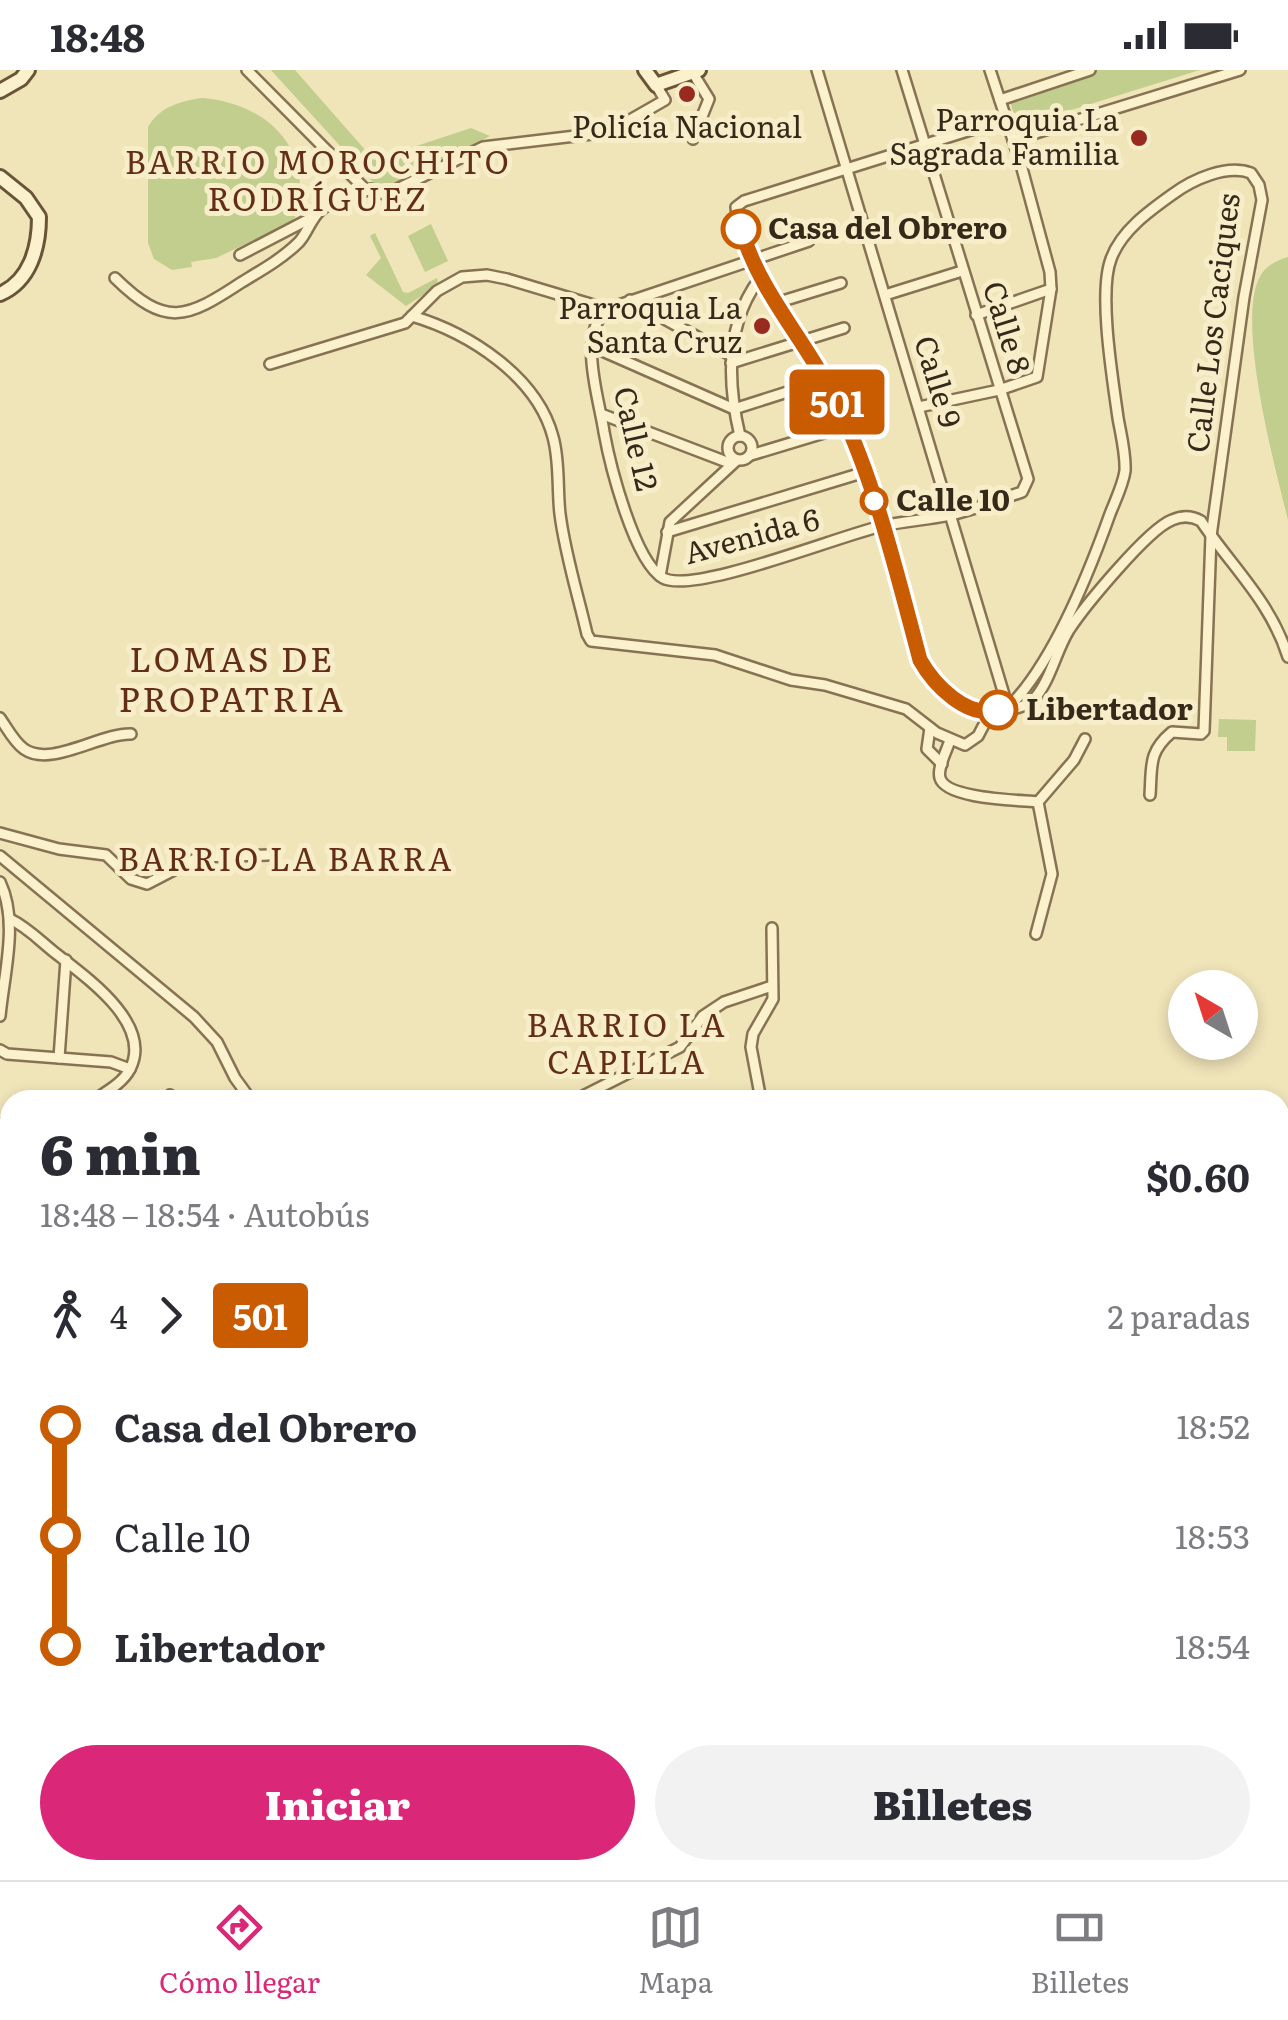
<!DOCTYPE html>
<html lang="es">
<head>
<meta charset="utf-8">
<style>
	body { margin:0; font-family:Literata,serif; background:#f2f2f3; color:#2b2b33; height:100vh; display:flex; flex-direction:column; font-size:38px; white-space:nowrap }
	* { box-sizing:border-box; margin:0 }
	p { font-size:32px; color:#7c7c81 }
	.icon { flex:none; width:55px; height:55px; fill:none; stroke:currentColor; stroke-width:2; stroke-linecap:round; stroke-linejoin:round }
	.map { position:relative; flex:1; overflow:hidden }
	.details { position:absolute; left:0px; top:1020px; width:1290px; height:790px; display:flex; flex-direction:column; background:#fff; border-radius:30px 30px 0 0; box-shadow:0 5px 15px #0003 }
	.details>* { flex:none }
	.badge { padding:0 20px; border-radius:8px; font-size:35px; line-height:65px }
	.needle { width:65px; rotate:321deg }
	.tools { position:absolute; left:1168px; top:900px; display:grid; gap:20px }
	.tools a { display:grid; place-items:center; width:90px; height:90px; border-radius:50%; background:#fff; box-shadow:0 5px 15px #0003; font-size:50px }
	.map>.badge { position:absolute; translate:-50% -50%; box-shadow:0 0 0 5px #fff }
	.legs { display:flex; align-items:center; gap:15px; height:110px; padding:0 40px; font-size:32px }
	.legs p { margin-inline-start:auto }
	.overview { display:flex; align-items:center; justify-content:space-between; height:170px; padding:0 40px }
	h1 { font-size:55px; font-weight:800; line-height:75px }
	.primary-button { display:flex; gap:20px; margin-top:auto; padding:20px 40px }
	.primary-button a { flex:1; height:115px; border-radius:60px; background:#db2777; color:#fff; font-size:40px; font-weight:800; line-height:115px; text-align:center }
	.primary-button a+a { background:#f2f2f3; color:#2b2b33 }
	ul { padding:0 40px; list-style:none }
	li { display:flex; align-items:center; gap:35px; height:110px; font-size:38px }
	li i { display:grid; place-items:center; width:15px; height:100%; margin:0 12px; background:currentColor }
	li i::after { content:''; width:25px; height:25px; margin:-12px; border:8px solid; border-radius:50%; background:#fff }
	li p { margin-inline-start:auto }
	li:first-child i { background:linear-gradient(#0000 50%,currentColor 0) }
	li:last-child i { background:linear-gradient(currentColor 50%,#0000 0) }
	.status { display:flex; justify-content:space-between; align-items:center; height:70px; padding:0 50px; background:#fff; direction:ltr }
	.status svg { height:28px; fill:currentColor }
	.menu { display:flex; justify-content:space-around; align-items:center; height:140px; border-top:2px solid #e1e1e2; background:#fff; font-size:28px; color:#7c7c81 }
	.menu a { display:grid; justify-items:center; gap:5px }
	.menu .on { color:#db2777 }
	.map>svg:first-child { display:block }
	.green { fill:#c1ce8d }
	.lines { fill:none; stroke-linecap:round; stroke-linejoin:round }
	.street-casing { stroke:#877353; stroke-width:14 }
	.secondary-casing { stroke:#685437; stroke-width:18 }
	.street { stroke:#fbf1cc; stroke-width:9 }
	.secondary { stroke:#fbf1cc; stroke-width:12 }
	.line-1-casing { stroke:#fff; stroke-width:22 }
	.line-1 { stroke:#c95b00; stroke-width:15 }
	.poi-dot { fill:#992a20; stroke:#f7eec9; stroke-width:4 }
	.stop-1-dot { fill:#fff; stroke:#c95b00; stroke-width:5 }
	.labels { text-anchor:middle; stroke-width:10; stroke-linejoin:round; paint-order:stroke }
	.poi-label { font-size:30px; fill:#352919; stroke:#f7eec9; text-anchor:end }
	.stop-label { font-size:30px; font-weight:bold; fill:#352919; stroke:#f7eec9; text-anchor:start }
	.street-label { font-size:30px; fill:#352919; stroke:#f7eec9 }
	.neighbourhood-label { font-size:32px; letter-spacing:2.5px; fill:#642d16; stroke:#f7eec9 }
	.quarter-label { font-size:35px; letter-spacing:2.5px; fill:#642d16; stroke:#f7eec9 }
</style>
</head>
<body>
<div class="status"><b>18:48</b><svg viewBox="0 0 49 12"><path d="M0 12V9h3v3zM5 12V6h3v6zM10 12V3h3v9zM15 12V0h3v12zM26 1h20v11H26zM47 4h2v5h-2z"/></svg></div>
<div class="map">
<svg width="1288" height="1810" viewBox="0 0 1288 1810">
	<rect width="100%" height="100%" fill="#f0e4b9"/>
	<g class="green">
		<path d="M271 0H295L374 90 471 58 490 66 384 120 372 111Z"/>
		<path d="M1095 0H1200L1026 54 1019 53 1014 46 1010 30Z"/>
		<path d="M202 28C252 32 298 61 300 115 301 129 301 143 290 153L216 188 191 192 192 197 172 200 154 189 148 173V57C159 37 181 31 202 28Z"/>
		<path d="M431 154 448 191 425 202 408 166Z"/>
		<path d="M375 163 403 222 408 223 437 208 438 215 406 236 366 205 381 188 370 166Z"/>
		<path d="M1288 187V450C1276 400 1233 245 1262 203 1268 195 1278 190 1288 187Z"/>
		<path d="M1219 649 1256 650 1255 681H1227V667H1218Z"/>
	</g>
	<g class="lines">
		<defs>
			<g id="street">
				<path d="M247 0 366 120"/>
				<path d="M817 0 1008 638"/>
				<path d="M693 3 709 29 693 69"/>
				<path d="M1000 30 1090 0"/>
				<path d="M1006 49 744 131 736 137C741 210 806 269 836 332 865 391 882 456 901 519 908 542 910 570 921 592 931 614 967 646 993 642 1006 640 1025 639 1035 628 1051 609 1056 581 1069 560 1084 537 1148 459 1172 450 1183 445 1192 446 1201 451 1232 497 1271 532 1288 587"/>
				<path d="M1013 70 1240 0"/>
				<path d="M240 185 313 147"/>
				<path d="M115 208C166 258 186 249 242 212 262 200 283 188 299 172 308 162 311 148 321 140 334 129 355 125 371 119L384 124 391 122 483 77 609 62 665 30 656 15"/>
				<path d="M885 225 962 201"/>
				<path d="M630 230 732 286"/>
				<path d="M776 233 841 213"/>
				<path d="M607 239C577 266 599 327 604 362 610 395 634 491 663 508 693 525 841 465 882 456 904 451 927 450 950 445 974 440 998 430 1022 422L1028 409 902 0"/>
				<path d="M976 245 1051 219"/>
				<path d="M412 246C469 263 537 306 553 367 560 392 557 418 560 444 565 484 578 525 587 564L591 571 715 585 791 610 825 615 906 639 937 663 965 675 978 666 990 643"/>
				<path d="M591 276 734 339 825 310"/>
				<path d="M731 293 844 258"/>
				<path d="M270 294 405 253 437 221 462 207 487 205 507 209 607 239 809 171"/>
				<path d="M919 337 999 320 1037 307 1051 219 1050 202 1020 91 990 0"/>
				<path d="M601 344 732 394"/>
				<circle cx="740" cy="378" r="12"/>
				<path d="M740 366C727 312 725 254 760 208"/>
				<path d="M751 385 847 356"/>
				<path d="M667 462 865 402"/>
				<path d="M660 506 670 452 737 390"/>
				<path d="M1008 638C1052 594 1089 503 1110 444 1115 431 1123 415 1125 401 1126 384 1121 365 1118 348 1113 311 1098 223 1111 189 1121 161 1149 141 1173 124 1192 110 1226 94 1251 103L1259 115 1262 130 1244 227 1211 466 1204 661 1201 664 1172 662C1148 682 1152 696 1150 725"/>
				<path d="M0 648C7 658 14 672 24 679 51 698 100 663 131 664"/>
				<path d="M930 658 927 679 942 694"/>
				<path d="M950 670C947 681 937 697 940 708 946 729 1018 730 1038 732"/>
				<path d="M0 763 59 779 106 785 131 809 147 814 199 787 268 785"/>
				<path d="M0 786 194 947 217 972 235 1008 251 1030"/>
				<path d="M0 812C19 852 4 903 0 946"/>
				<path d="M10 849C27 857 39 870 54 882 83 905 154 953 130 999 123 1013 106 1022 94 1030"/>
				<path d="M1036 864 1052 804 1038 732 1074 690 1085 669"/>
				<path d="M0 980 7 984 111 992 130 999"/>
				<path d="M59 988 66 890"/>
				<path d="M166 1030 170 1025"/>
				<path d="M575 1030 680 977 703 946 724 932 772 916"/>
				<path d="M761 1030 751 977 753 964 773 929 772 858"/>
				<path d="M0 1054H10"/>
				<path d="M0 1284 10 1273"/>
				<path d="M0 1435 10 1425"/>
				<path d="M0 1480 10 1476"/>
				<path d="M0 1694 10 1693"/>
				<path d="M0 1738 10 1729"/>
				<path d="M796 1800 800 1810"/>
				<path d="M181 1810 196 1800"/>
				<path d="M329 1810 334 1800"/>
				<path d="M862 1810H868"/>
			</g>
			<g id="secondary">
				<path d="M645 0 656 15 699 0"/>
				<path d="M0 21 21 9 28 0"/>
				<path d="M0 107 26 128 39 147C39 178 30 211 0 224"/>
			</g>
		</defs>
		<use href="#street" class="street-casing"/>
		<use href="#secondary" class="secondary-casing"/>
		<use href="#street" class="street"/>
		<use href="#secondary" class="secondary"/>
	</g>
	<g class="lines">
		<defs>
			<path id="line-1" d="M741 159C760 224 808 273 837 333 876 414 897 504 920 590 934 615 967 649 998 640"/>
		</defs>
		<use href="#line-1" class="line-1-casing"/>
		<use href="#line-1" class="line-1"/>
	</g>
	<g class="poi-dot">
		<circle cx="687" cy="24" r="10"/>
		<circle cx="1139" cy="68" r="10"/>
		<circle cx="762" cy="256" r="10"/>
	</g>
	<g class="stop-1-dot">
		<circle cx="741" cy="159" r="18"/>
		<circle cx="874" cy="431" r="12"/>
		<circle cx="998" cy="640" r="18"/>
	</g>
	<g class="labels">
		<g class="poi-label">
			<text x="1119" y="61">Parroquia La<tspan x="1119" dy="34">Sagrada Familia</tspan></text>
			<text x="687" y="68" text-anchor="middle">Policía Nacional</text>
			<text x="742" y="249">Parroquia La<tspan x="742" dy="34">Santa Cruz</tspan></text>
		</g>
		<g class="stop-label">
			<text x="768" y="169">Casa del Obrero</text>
			<text x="896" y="441">Calle 10</text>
			<text x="1026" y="650">Libertador</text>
		</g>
		<g class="street-label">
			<text transform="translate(1214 253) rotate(-83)" y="10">Calle Los Caciques</text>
			<text transform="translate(1006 258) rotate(73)" y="10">Calle 8</text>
			<text transform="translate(937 312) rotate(73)" y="10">Calle 9</text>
			<text transform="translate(635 369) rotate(77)" y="10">Calle 12</text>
			<text transform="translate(752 467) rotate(-15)" y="10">Avenida 6</text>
		</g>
		<g class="neighbourhood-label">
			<text x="318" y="104">BARRIO MOROCHITO<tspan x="318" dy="37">RODRÍGUEZ</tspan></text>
			<text x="286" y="801">BARRIO LA BARRA</text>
			<text x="627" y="967">BARRIO LA<tspan x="627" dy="37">CAPILLA</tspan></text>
		</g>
		<g class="quarter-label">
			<text x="232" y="602">LOMAS DE<tspan x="232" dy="40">PROPATRIA</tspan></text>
		</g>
	</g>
</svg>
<div class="tools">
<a><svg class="needle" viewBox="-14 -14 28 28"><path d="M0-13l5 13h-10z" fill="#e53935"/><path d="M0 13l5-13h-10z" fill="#7c7c81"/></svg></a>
</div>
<b class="badge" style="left:837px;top:332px;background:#c95b00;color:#fff">501</b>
<section class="details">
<div class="overview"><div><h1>6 min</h1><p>18:48 – 18:54 · Autobús</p></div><b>$0.60</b></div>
<div class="legs"><svg class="icon" aria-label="walk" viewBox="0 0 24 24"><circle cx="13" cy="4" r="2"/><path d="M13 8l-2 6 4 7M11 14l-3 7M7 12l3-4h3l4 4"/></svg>4<svg class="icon" aria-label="forward" viewBox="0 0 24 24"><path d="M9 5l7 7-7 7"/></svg><b class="badge" style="background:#c95b00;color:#fff">501</b><p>2 paradas</p></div>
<ul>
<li><i style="color:#c95b00"></i><b>Casa del Obrero</b><p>18:52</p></li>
<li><i style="color:#c95b00"></i><span>Calle 10</span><p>18:53</p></li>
<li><i style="color:#c95b00"></i><b>Libertador</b><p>18:54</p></li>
</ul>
<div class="primary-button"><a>Iniciar</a><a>Billetes</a></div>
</section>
</div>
<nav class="menu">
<a class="on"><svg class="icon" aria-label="directions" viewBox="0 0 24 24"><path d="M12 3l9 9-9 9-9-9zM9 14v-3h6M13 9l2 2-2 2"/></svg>Cómo llegar</a>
<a><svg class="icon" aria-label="map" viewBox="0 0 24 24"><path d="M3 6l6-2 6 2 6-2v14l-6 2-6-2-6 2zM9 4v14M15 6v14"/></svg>Mapa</a>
<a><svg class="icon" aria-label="tickets" viewBox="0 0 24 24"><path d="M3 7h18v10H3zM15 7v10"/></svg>Billetes</a>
</nav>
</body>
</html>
